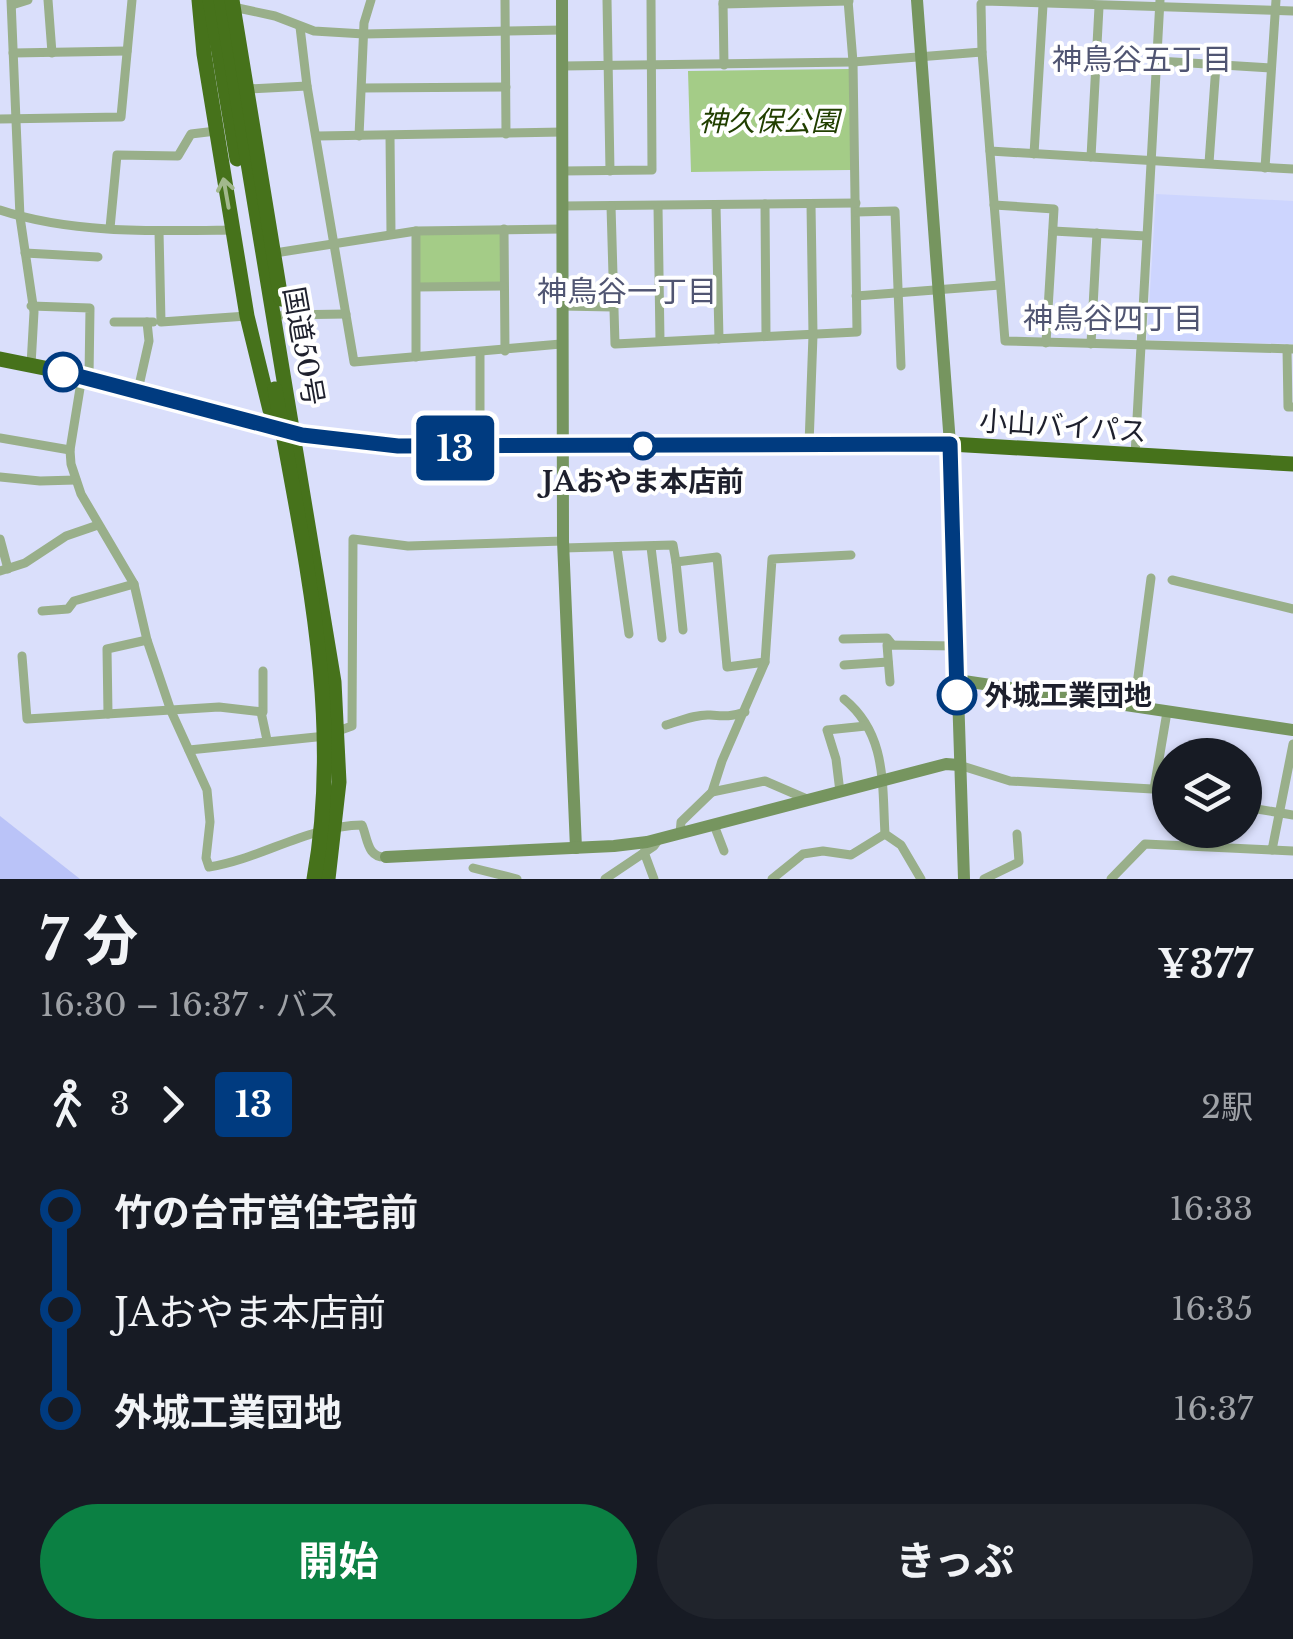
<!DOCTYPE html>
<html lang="ja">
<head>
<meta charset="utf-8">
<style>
	body { margin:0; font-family:"Libre Baskerville","Noto Sans JP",serif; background:#20242c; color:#f1f3f6; height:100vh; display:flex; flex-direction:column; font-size:38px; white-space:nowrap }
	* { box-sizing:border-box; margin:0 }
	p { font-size:32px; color:#9ea1a6 }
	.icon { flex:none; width:55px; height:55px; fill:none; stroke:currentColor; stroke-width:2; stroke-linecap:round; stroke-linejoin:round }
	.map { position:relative; height:879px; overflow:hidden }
	.sheet { display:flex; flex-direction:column; background:#171b24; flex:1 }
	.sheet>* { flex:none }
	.badge { padding:0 20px; border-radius:8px; font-size:35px; line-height:65px }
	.controls { position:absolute; left:1152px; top:738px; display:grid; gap:20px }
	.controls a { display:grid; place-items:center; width:110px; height:110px; border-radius:50%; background:#171b24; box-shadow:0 2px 8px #0004; font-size:50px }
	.map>.badge { position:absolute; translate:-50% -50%; box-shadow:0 0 0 5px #fff }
	.legs { display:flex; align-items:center; gap:15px; height:110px; padding:0 40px; font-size:32px }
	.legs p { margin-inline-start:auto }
	.head { display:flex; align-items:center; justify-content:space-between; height:170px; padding:0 40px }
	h1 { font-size:55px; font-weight:700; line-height:75px }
	.cta { display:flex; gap:20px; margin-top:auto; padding:20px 40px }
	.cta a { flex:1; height:115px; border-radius:60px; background:#0b8043; color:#fff; font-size:40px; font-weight:700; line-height:115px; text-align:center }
	.cta a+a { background:#20242c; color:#f1f3f6 }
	ul { padding:0 40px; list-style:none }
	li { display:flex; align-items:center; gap:35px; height:100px; font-size:38px }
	li i { display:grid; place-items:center; width:15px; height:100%; margin:0 12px; background:currentColor }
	li i::after { content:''; width:25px; height:25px; margin:-12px; border:8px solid; border-radius:50%; background:#171b24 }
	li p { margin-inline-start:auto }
	li:first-child i { background:linear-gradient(#0000 50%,currentColor 0) }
	li:last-child i { background:linear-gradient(currentColor 50%,#0000 0) }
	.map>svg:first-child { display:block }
	.built { fill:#cdd5fe }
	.green { fill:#a4cc87 }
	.water { fill:#bac3f8 }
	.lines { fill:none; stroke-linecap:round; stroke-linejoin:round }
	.street { stroke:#99af8a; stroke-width:9 }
	.secondary { stroke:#76955f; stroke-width:12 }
	.highway { stroke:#46721b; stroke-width:15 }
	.oneway { stroke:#a2b88d }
	.line-1-casing { stroke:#fff; stroke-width:22 }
	.line-1 { stroke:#003b80; stroke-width:15 }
	.stop-1-dot { fill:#fff; stroke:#003b80; stroke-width:5 }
	.labels { text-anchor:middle; stroke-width:8; stroke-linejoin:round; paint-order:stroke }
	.park-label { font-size:28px; font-style:italic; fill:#213f00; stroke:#fff }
	.street-label { font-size:28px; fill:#1e202d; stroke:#fff }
	.stop-label { font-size:28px; font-weight:bold; fill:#1e202d; stroke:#fff }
	.neighbourhood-label { font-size:30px; fill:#505572; stroke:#fff }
</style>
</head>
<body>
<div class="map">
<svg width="1293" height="879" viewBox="0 0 1293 879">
	<rect width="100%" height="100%" fill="#dadffb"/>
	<path class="built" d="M1156 194 1293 201V344L1147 340Z"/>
	<g class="green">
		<path d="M849 69 851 170 691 172 688 71Z"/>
		<path d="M500 233V283L420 284 419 234Z"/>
	</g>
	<path class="water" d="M0 816 80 879H0Z"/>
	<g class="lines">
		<g class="street">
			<path d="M11 0 20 217 34 312 31 365"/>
			<path d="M48 0 52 53"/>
			<path d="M505 0 506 134"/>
			<path d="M607 0 610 171"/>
			<path d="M723 2 724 65"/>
			<path d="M723 4 849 1"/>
			<path d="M12 5 28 0"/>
			<path d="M233 7 275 16 314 31 364 34 563 30"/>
			<path d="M1293 11 984 1 981 4 982 52 1005 341 1293 349"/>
			<path d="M300 27 307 86 354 362 561 344"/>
			<path d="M13 53 127 51"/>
			<path d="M1158 61 1271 68"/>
			<path d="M563 66 853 62 982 52"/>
			<path d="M362 88 506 87"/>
			<path d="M247 89 307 86"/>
			<path d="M0 119 121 117 132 0"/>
			<path d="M317 136 563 132"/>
			<path d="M359 136 364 23 371 0"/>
			<path d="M390 136 391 234"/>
			<path d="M990 151 1293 169"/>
			<path d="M1034 154 1043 5"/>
			<path d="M1091 157 1099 7"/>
			<path d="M1209 163 1216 65"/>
			<path d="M1265 168 1276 0"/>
			<path d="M562 171 652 170 651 0"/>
			<path d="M765 204 766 336"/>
			<path d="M716 205 719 339"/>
			<path d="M994 205 1054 209 1046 343"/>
			<path d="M562 206 856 203"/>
			<path d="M611 206 615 344 857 332 853 62 848 0"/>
			<path d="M658 206 660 341"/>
			<path d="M0 210C72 234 157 231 232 230"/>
			<path d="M856 212 895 211 901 366"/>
			<path d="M110 228 117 155 178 156 191 134 216 131"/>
			<path d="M504 229 505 351"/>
			<path d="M159 231 161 322 247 316"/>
			<path d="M1053 231 1146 236"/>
			<path d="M25 253 98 257"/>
			<path d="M275 253 416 231 562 229"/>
			<path d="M417 287 503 286"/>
			<path d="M856 296 1000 285"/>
			<path d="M31 306 90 308 89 377"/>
			<path d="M561 306 613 307"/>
			<path d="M283 315 346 314"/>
			<path d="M114 322H153"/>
			<path d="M1091 344 1097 233"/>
			<path d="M1287 349 1288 407H1293"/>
			<path d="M480 352V448"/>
			<path d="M416 357V231"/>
			<path d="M82 376 70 450 71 464 81 494 134 584 147 640 171 711 207 790 210 822 206 858 209 867C261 859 307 826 362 825 368 839 367 858 386 857"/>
			<path d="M138 390 149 341 147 322"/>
			<path d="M0 438 70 450"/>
			<path d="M809 445 813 335 811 204"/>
			<path d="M1135 455 1160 0"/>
			<path d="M0 477 40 481 76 480"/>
			<path d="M0 539 8 569"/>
			<path d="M651 547 662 638"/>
			<path d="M563 548 673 545 676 562 717 557 727 667 765 662"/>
			<path d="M617 548 629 634"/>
			<path d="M676 562 683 630"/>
			<path d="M0 571 25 563 66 536 98 525"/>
			<path d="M1172 580 1293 609"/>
			<path d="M42 611 68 609 74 601 134 584"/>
			<path d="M843 639 887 638 891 643"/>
			<path d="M22 656 27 719 219 707 263 712V671"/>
			<path d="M844 665 888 662"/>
			<path d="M890 682 887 645 956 646"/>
			<path d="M844 699C887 734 882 784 885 834L901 845 921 879"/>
			<path d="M1134 707 1151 578"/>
			<path d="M261 712 267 740"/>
			<path d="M108 714 107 649 147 640"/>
			<path d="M666 725C680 721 696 714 710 715 724 716 730 717 745 712"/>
			<path d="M338 731 352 726 353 539 408 546 563 541"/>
			<path d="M189 750 326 736"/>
			<path d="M959 765 1010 781 1170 790"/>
			<path d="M1154 789 1167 712"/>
			<path d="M712 792 765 781 809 800"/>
			<path d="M840 792 836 759 827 730 866 726"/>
			<path d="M1245 807 1293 815"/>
			<path d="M714 825 724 851"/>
			<path d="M680 834 681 822 712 792 722 761 765 662 772 559 851 555"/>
			<path d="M1272 850 1293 851"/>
			<path d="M644 852 654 879"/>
			<path d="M473 868 517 879"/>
			<path d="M605 879 654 846 659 839"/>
			<path d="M772 879 803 854 823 851 851 855 885 834"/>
			<path d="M984 879 1019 862 1017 834"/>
			<path d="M1111 879 1145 844 1272 850 1293 744"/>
		</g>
		<g class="secondary">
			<path d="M562 0 563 541 576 848"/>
			<path d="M917 0 950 444 964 879"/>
			<path d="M957 680 1293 730"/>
			<path d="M386 857 614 846 647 842 946 764 959 765"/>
		</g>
		<g class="highway">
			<path d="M199 0 204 54 247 316 270 410"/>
			<path d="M210 0 237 159"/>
			<path d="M221 0 334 682 339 782 328 879"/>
			<path d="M232 0 281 299"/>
			<path d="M0 359 89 377 302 435 398 446 950 444 1293 464"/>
			<path d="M275 389C303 551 344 714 314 879"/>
		</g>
	</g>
	<defs><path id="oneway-shaft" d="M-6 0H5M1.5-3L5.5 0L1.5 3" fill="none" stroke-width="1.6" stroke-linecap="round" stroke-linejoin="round" transform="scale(2.5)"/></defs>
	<use class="oneway" href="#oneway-shaft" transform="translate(226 193) rotate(-100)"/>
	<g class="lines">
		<defs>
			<path id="line-1" d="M63 372 302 435 398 446 950 444 957 695"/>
		</defs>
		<use href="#line-1" class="line-1-casing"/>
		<use href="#line-1" class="line-1"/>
	</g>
	<g class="stop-1-dot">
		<circle cx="63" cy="372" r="18"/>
		<circle cx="643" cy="446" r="12"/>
		<circle cx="957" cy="695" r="18"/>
	</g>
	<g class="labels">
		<g class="park-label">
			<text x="769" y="131">神久保公園</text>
		</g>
		<g class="street-label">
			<text transform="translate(304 346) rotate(80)" y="10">国道50号</text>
			<text transform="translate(1063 426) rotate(4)" y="10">小山バイパス</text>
		</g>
		<g class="stop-label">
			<text x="643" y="491">JAおやま本店前</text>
			<text x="984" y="705" text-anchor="start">外城工業団地</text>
		</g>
		<g class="neighbourhood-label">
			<text x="1142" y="70">神鳥谷五丁目</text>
			<text x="627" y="302">神鳥谷一丁目</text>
			<text x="1113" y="329">神鳥谷四丁目</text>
		</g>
	</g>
</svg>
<div class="controls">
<a><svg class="icon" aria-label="layers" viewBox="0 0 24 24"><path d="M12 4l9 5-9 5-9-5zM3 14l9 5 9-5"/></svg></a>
</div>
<b class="badge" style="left:455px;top:448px;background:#003b80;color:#fff">13</b>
</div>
<section class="sheet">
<div class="head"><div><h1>7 分</h1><p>16:30 – 16:37 · バス</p></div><b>¥377</b></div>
<div class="legs"><svg class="icon" aria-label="walk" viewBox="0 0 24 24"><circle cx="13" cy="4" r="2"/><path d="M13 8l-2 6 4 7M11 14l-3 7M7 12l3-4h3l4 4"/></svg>3<svg class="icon" aria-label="forward" viewBox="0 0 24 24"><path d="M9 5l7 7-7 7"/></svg><b class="badge" style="background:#003b80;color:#fff">13</b><p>2駅</p></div>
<ul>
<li><i style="color:#003b80"></i><b>竹の台市営住宅前</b><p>16:33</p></li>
<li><i style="color:#003b80"></i><span>JAおやま本店前</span><p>16:35</p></li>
<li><i style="color:#003b80"></i><b>外城工業団地</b><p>16:37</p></li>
</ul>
<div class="cta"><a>開始</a><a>きっぷ</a></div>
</section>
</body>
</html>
